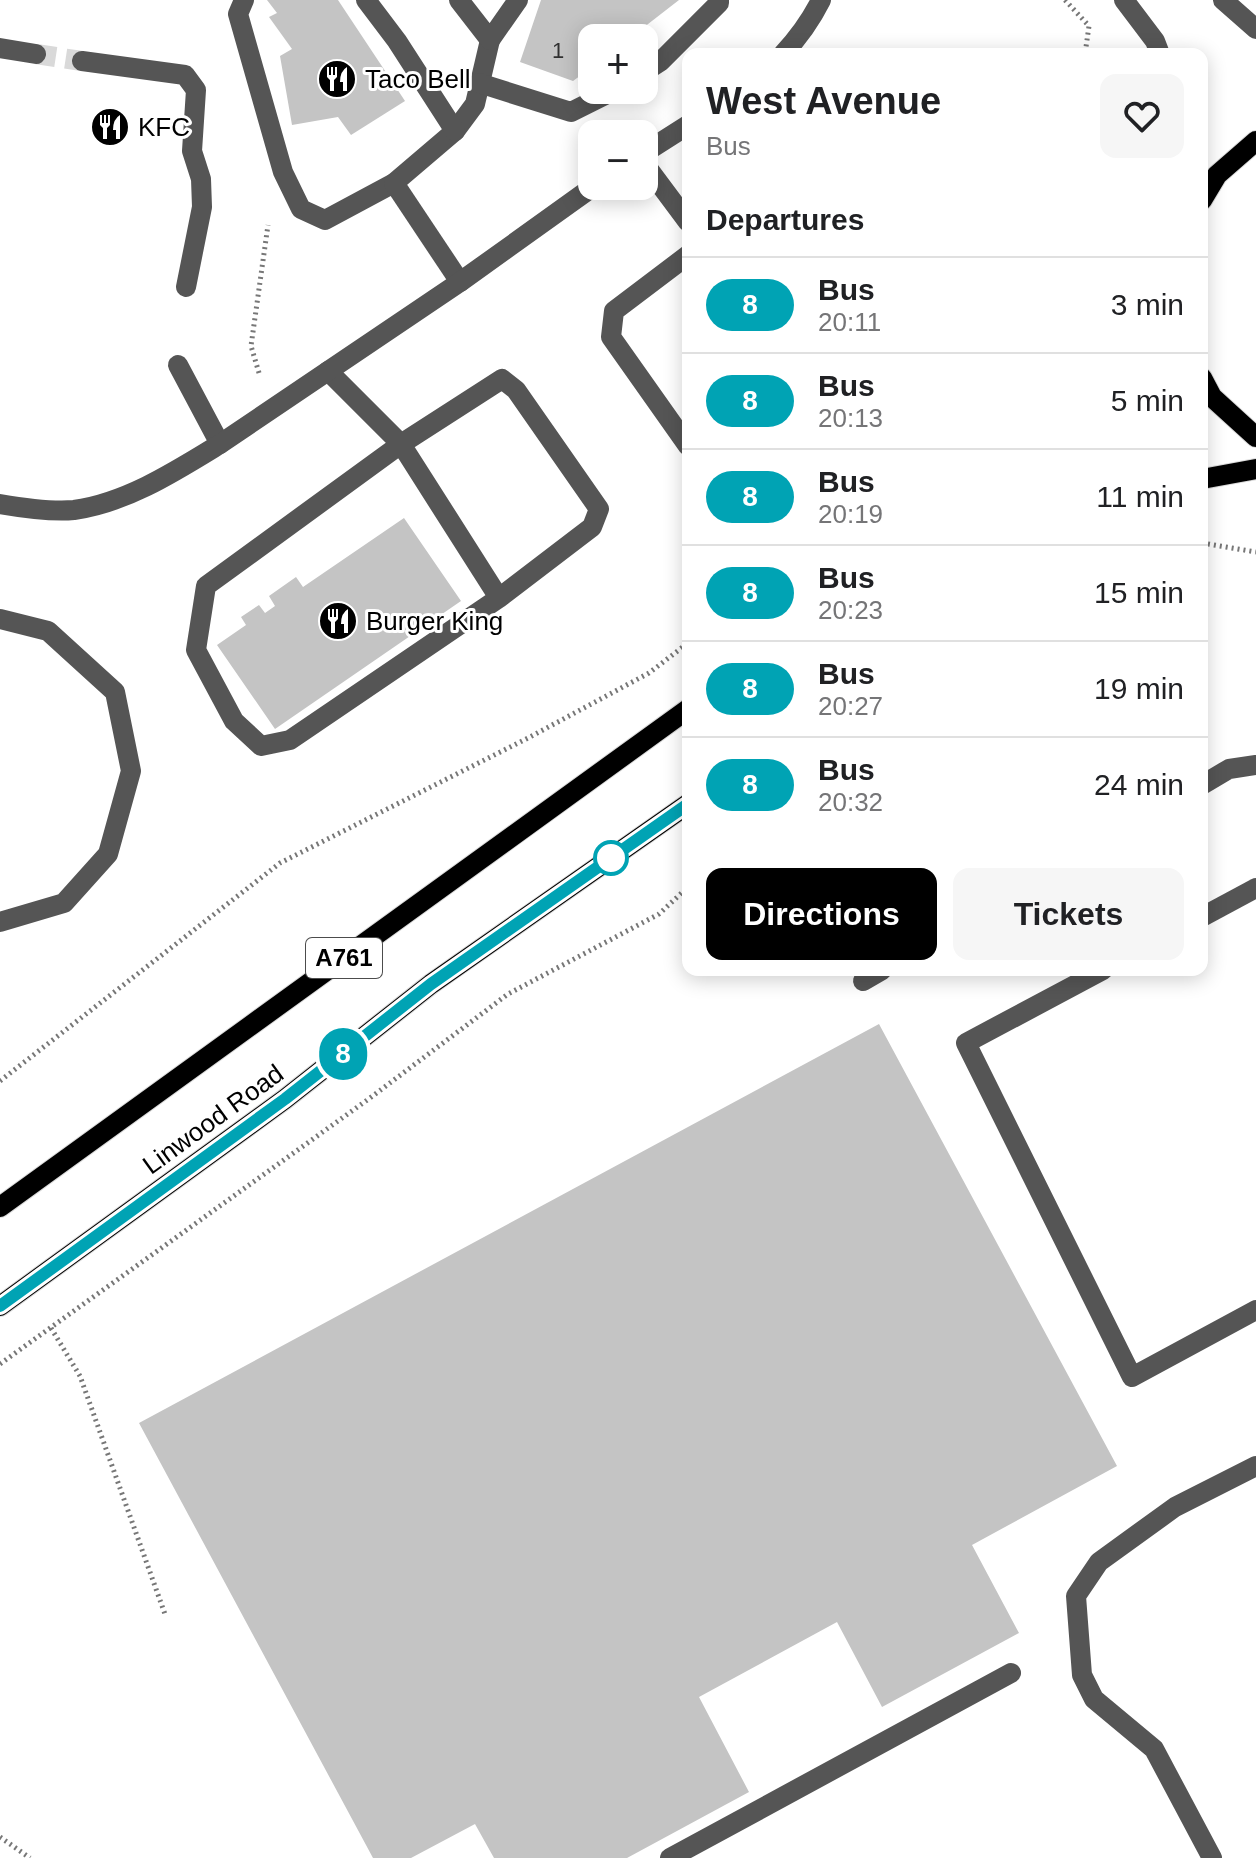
<!DOCTYPE html>
<html lang="en">
<head>
<meta charset="utf-8">
<style>
	body { margin:0; font-family:Helvetica,sans-serif; background:#f6f6f6; color:#202124; height:100vh; display:flex; flex-direction:column; font-size:30px; white-space:nowrap }
	* { box-sizing:border-box; margin:0 }
	p { font-size:26px; color:#757577 }
	.icon { flex:none; width:44px; height:44px; fill:none; stroke:currentColor; stroke-width:2; stroke-linecap:round; stroke-linejoin:round }
	.map { position:relative; flex:1; overflow:hidden }
	.sheet { position:absolute; left:682px; top:48px; width:526px; height:928px; display:flex; flex-direction:column; background:#fff; border-radius:16px; box-shadow:0 4px 20px #0003 }
	.sheet>* { flex:none }
	.badge { padding:0 16px; border-radius:26px; font-size:28px; line-height:52px }
	.fabs { position:absolute; left:578px; top:24px; display:grid; gap:16px }
	.fabs a { display:grid; place-items:center; width:80px; height:80px; border-radius:16px; background:#fff; box-shadow:0 4px 20px #0003; font-size:40px }
	.map>.badge { position:absolute; translate:-50% -50%; box-shadow:0 0 0 4px #fff }
	h2 { padding:0 24px; font-size:30px; line-height:72px }
	.round { display:grid; place-items:center; flex:none; width:84px; height:84px; border-radius:16px; background:#f6f6f6 }
	.summary { display:flex; align-items:center; justify-content:space-between; height:136px; padding:0 24px }
	h1 { font-size:38px; font-weight:600; line-height:60px }
	.action { display:flex; gap:16px; margin-top:auto; padding:16px 24px }
	.action a { flex:1; height:92px; border-radius:16px; background:#000; color:#fff; font-size:32px; font-weight:600; line-height:92px; text-align:center }
	.action a+a { background:#f6f6f6; color:#202124 }
	ul { padding:0; list-style:none }
	li { display:flex; align-items:center; gap:24px; height:96px; padding:0 24px; border-top:2px solid #e0e0e0 }
	li div { flex:1 }
	li b { display:block; font-size:30px }
	li em { font-style:normal }
	li .badge { min-width:88px; font-weight:700; text-align:center }
	.map>svg:first-child { display:block }
	.building { fill:#c4c4c4 }
	.lines { fill:none; stroke-linecap:round; stroke-linejoin:round }
	.minor-tunnel { stroke:#d9d9d9; stroke-width:20; stroke-dasharray:20 10; stroke-linecap:butt }
	.major-casing { stroke:#dbdbdb; stroke-width:22 }
	.path { stroke:#777; stroke-width:5; stroke-dasharray:2 4; stroke-linecap:butt }
	.minor { stroke:#555; stroke-width:20 }
	.major { stroke:#000; stroke-width:20 }
	.line-casing { stroke:#fff; stroke-width:18 }
	.line { stroke:#00a3b4; stroke-width:12 }
	.stop-dot { fill:#fff; stroke:#00a3b4; stroke-width:4 }
	.labels { text-anchor:middle; stroke-width:6; stroke-linejoin:round; paint-order:stroke }
	.number-label { font-size:22px; fill:#313131 }
	.shield { fill:#fff; stroke:#4c4c4c; stroke-width:2 }
	.shield-label { font-size:24px; font-weight:bold; fill:#000 }
	.poi-label { font-size:26px; fill:#000; stroke:#fff; text-anchor:start }
	.street-label { font-size:26px; fill:#000; stroke:#fff }
</style>
</head>
<body>
<div class="map">
<svg width="1256" height="1858" viewBox="0 0 1256 1858">
	<rect width="100%" height="100%" fill="#fff"/>
	<g class="building">
		<path d="M267 0H338L405 101 351 135 338 117 292 125 280 56 292 49 269 17 277 13Z"/>
		<path d="M541 0H679L630 38H592V67L573 81 520 62Z"/>
		<path d="M404 518 461 601 275 729 217 645 246 625 241 617 259 605 265 613 275 606 269 596 296 577 303 587Z"/>
		<path d="M879 1024 1117 1466 972 1545 1019 1633 882 1707 837 1622 699 1697 749 1792 627 1858H494L475 1824 411 1858H373L139 1423Z"/>
	</g>
	<g class="lines">
		<path class="minor-tunnel" d="M36 54 82 61"/>
		<defs>
			<g id="major">
				<path d="M1202 200 1217 175 1256 141"/>
				<path d="M1202 378 1212 397 1256 437"/>
				<path d="M1202 479 1256 469"/>
				<path d="M0 1207 688 709"/>
				<path d="M0 1306 285 1099 431 984 688 804"/>
			</g>
		</defs>
		<use href="#major" class="major-casing"/>
		<g class="path">
			<path d="M1065 0 1089 26 1085 54"/>
			<path d="M259 373 251 346 268 225"/>
			<path d="M1202 543 1256 552"/>
			<path d="M0 1081 280 863 528 738 649 673 688 643"/>
			<path d="M51 1328 80 1376 166 1617"/>
			<path d="M0 1364 370 1098 508 994 659 914 688 887"/>
			<path d="M0 1837 30 1858"/>
		</g>
		<g class="minor">
			<path d="M244 0 238 14 283 172 301 209 325 220 394 183 455 131 475 104 490 40"/>
			<path d="M366 0 397 41 455 131"/>
			<path d="M459 0 490 40 518 0"/>
			<path d="M1124 0 1155 41 1160 54"/>
			<path d="M1223 0 1256 29"/>
			<path d="M0 48 36 54"/>
			<path d="M783 54C798 38 811 20 821 0"/>
			<path d="M82 61 185 75 196 90 192 151 201 179 202 207 186 287"/>
			<path d="M644 72 661 61 719 3V0"/>
			<path d="M479 83 571 112 615 90"/>
			<path d="M644 153 688 125"/>
			<path d="M644 163 688 222"/>
			<path d="M394 183 460 282"/>
			<path d="M688 255 614 311 611 337 688 446"/>
			<path d="M178 365 220 444"/>
			<path d="M328 371 401 444 206 586 196 650 234 721 261 746 290 740 499 598 592 527 599 509 516 390 502 379 401 444 499 598"/>
			<path d="M0 504C23 508 50 512 74 510 126 503 176 471 220 444L460 282 594 186"/>
			<path d="M0 619 48 631 115 692 131 771 108 854 64 903 0 922"/>
			<path d="M1202 785 1229 769 1256 765"/>
			<path d="M1202 917 1256 888"/>
			<path d="M1103 970 966 1043 1132 1377 1256 1310"/>
			<path d="M863 981 882 970"/>
			<path d="M670 1858 1011 1673"/>
			<path d="M1212 1858 1154 1749 1094 1699 1082 1675 1076 1596 1099 1562 1175 1507 1256 1466"/>
		</g>
		<use href="#major" class="major"/>
	</g>
	<g class="lines">
		<defs>
			<path id="line" d="M0 1306 285 1099 431 984 688 804"/>
		</defs>
		<use href="#line" class="line-casing"/>
		<use href="#line" class="line"/>
	</g>
	<defs>
		<symbol id="restaurant-disc" viewBox="-11 -11 22 22"><circle r="9.5" fill="#000" stroke="#fff"/><path d="M-5-6h1v4h1v-4h1v4h1v-4h1v5L-1.5 .5V6h-2V.5L-5-1ZM5-6V6H3V1.5H1.5Q1.5-4 5-6Z" fill="#fff"/></symbol>
	</defs>
	<g fill-rule="evenodd">
		<use href="#restaurant-disc" x="315" y="57" width="44" height="44"/>
		<use href="#restaurant-disc" x="88" y="105" width="44" height="44"/>
		<use href="#restaurant-disc" x="316" y="599" width="44" height="44"/>
	</g>
	<circle class="stop-dot" cx="611" cy="858" r="16"/>
	<g class="labels">
		<g class="number-label">
			<text x="558" y="58">1</text>
		</g>
		<rect class="shield" x="306" y="938" width="76" height="40" rx="6"/>
		<g class="shield-label">
			<text x="344" y="966">A761</text>
		</g>
		<g class="poi-label">
			<text x="365" y="88">Taco Bell</text>
			<text x="138" y="136">KFC</text>
			<text x="366" y="630">Burger King</text>
		</g>
		<g class="street-label">
			<text transform="translate(213 1119) rotate(-36)" y="9">Linwood Road</text>
		</g>
	</g>
</svg>
<div class="fabs">
<a>+</a>
<a>−</a>
</div>
<b class="badge" style="left:343px;top:1054px;background:#00a3b4;color:#fff">8</b>
<section class="sheet">
<div class="summary"><div><h1>West Avenue</h1><p>Bus</p></div><a class="round"><svg class="icon" aria-label="heart" viewBox="0 0 24 24"><path d="M12 20l-8-8c-3-5 5-10 8-4 3-6 11-1 8 4z"/></svg></a></div>
<h2>Departures</h2>
<ul>
<li><span class="badge" style="background:#00a3b4;color:#fff">8</span><div><b>Bus</b><p>20:11</p></div><em>3 min</em></li>
<li><span class="badge" style="background:#00a3b4;color:#fff">8</span><div><b>Bus</b><p>20:13</p></div><em>5 min</em></li>
<li><span class="badge" style="background:#00a3b4;color:#fff">8</span><div><b>Bus</b><p>20:19</p></div><em>11 min</em></li>
<li><span class="badge" style="background:#00a3b4;color:#fff">8</span><div><b>Bus</b><p>20:23</p></div><em>15 min</em></li>
<li><span class="badge" style="background:#00a3b4;color:#fff">8</span><div><b>Bus</b><p>20:27</p></div><em>19 min</em></li>
<li><span class="badge" style="background:#00a3b4;color:#fff">8</span><div><b>Bus</b><p>20:32</p></div><em>24 min</em></li>
</ul>
<div class="action"><a>Directions</a><a>Tickets</a></div>
</section>
</div>
</body>
</html>
